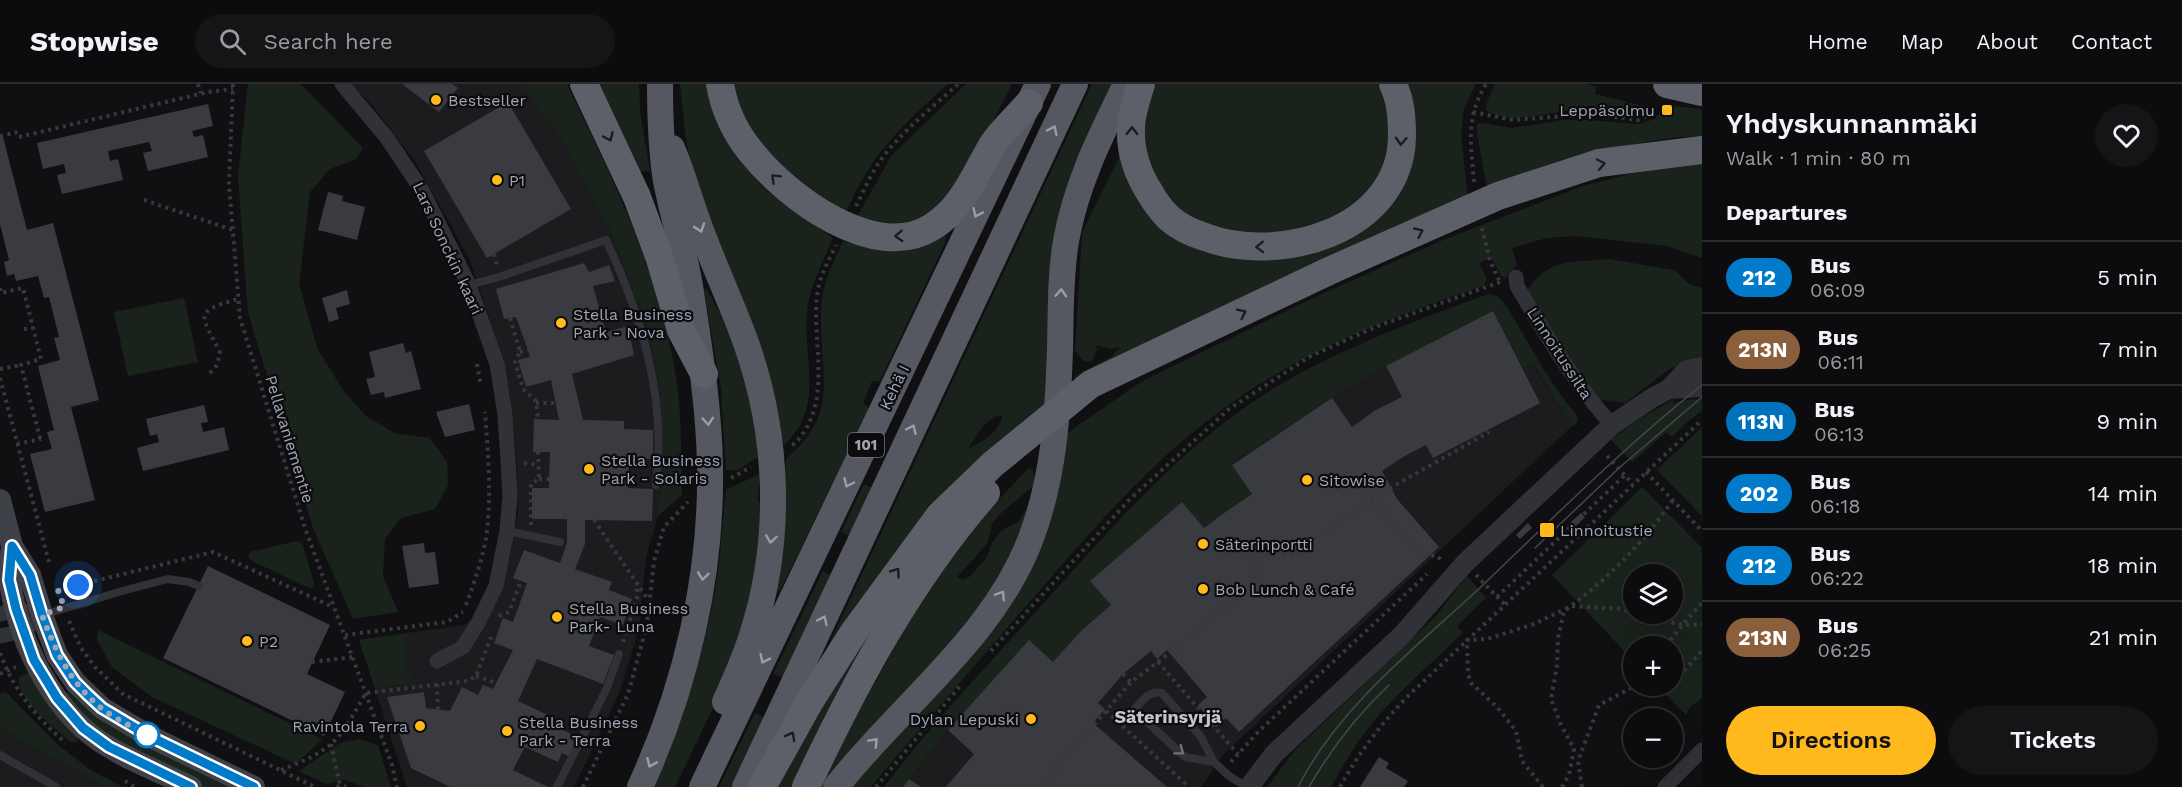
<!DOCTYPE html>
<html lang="en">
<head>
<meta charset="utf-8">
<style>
	body { margin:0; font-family:"Work Sans",sans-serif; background:#151517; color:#f1f3f6; height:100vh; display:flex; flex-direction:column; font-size:22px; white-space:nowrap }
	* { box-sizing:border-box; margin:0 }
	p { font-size:20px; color:#9a9b9e }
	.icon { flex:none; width:33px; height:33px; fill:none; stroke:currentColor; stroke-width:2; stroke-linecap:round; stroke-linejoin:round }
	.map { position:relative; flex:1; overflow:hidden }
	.details { display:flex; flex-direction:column; background:#0c0c0e; width:480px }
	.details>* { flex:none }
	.badge { padding:0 12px; border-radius:20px; font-size:21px; line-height:39px }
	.buttons { position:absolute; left:1623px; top:480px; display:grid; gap:12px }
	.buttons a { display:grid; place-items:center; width:60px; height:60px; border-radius:50%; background:#0c0c0e; box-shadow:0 6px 24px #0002,0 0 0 2px #2c2c2e; font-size:30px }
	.you { position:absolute; width:30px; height:30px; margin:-15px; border:4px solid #fff; border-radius:50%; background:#1a73e8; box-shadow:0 0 0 9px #1a73e833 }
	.map>.badge { position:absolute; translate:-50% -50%; box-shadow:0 0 0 3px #fff }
	h2 { padding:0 24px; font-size:22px; line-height:54px }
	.round { display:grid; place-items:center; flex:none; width:63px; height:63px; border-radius:32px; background:#151517 }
	.head { display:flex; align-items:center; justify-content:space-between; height:102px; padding:0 24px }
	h1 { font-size:28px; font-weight:600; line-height:45px }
	.cta { display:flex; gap:12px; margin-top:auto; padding:12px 24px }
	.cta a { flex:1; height:69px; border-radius:36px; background:#ffb91c; color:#111; font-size:24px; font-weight:600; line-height:69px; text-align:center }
	.cta a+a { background:#151517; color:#f1f3f6 }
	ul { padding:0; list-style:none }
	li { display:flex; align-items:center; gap:18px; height:72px; padding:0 24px; border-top:2px solid #2c2c2e }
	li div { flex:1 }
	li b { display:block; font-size:22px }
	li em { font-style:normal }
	li .badge { min-width:66px; font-weight:700; text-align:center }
	header { display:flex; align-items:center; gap:36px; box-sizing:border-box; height:84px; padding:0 30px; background:#0c0c0e; border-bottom:2px solid #2c2c2e }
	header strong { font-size:28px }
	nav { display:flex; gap:33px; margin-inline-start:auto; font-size:21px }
	.search { width:420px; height:54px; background:#151517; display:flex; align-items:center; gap:15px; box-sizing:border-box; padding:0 21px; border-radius:33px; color:#9a9b9e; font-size:22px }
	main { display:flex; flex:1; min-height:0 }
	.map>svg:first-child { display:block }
	.built { fill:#1c1c1f }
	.green { fill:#1a221c; fill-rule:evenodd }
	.building { fill:#3a3b40 }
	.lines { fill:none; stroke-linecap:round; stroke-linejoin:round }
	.path { stroke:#37393e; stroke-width:4; stroke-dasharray:3 4.5; stroke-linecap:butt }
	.service { stroke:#313237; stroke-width:8 }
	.minor { stroke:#313237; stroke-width:15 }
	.tertiary { stroke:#313237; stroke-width:20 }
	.secondary { stroke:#3f4148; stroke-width:22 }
	.trunk { stroke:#555860; stroke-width:26 }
	.motorway { stroke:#5d6069; stroke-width:28 }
	.tram { stroke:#46484f; stroke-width:1.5 }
	.oneway { stroke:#989eac }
	.oneway2 { stroke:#1c1c1f }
	.oneway3 { stroke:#6e727c }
	.line-casing { stroke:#fff; stroke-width:14 }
	.line { stroke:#007ac9; stroke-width:9 }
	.walk { stroke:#a0a6b4; stroke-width:6; stroke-dasharray:0 10.8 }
	.poi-dot { fill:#ffb91c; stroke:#0c0b0d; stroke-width:2 }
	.stop-dot { fill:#fff; stroke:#007ac9; stroke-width:3 }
	.labels { text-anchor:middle; stroke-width:4.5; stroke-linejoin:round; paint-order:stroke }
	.shield { fill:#0c0b0d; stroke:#747882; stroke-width:1.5 }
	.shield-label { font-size:15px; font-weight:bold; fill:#a0a6b4 }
	.poi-label { font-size:16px; fill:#a0a6b4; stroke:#0c0b0d; text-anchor:start }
	.street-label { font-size:16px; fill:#a0a6b4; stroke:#0c0b0d }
	.neighbourhood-label { font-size:18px; font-weight:bold; fill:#c2c5d0; stroke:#0c0b0d }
</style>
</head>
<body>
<header>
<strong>Stopwise</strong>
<div class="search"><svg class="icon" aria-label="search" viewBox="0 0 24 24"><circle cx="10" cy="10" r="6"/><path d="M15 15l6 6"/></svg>Search here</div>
<nav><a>Home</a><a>Map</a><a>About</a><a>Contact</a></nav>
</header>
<main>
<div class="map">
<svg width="1702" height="703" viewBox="0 0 1702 703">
	<rect width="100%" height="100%" fill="#101012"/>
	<g class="built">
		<path d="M351 0H520L562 56 609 144 651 255 661 319 663 374 657 436 646 473 639 545 619 610 574 703H407L359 556 464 541 497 515 510 473 518 430 516 369 510 311 493 245 470 176 416 79 371 20Z"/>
		<path d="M1493 227 1523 284 1532 280 1572 342 1224 670 1201 703H903L948 646 1029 556 1090 497 1182 418 1232 381 1332 314 1386 282Z"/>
		<path d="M0 644 71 684 105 703H0Z"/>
	</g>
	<g class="green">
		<path d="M248 0H301L363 64 356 75 330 85 310 108 299 200 318 266 345 309 366 332 394 349 429 354 447 377 448 401 435 425 401 434 385 455 383 492 398 528 353 535 313 444 248 229 238 93Z"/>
		<path d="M520 0H567C612 94 660 189 676 293 682 332 681 372 682 411L657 433 663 374 661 319 651 255 609 144 562 56Z"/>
		<path d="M593 0H639L640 27 650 87 635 88Z"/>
		<path d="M680 0H710L747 85 767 107 833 154C823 178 809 203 807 229 803 276 825 324 784 361L693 96 685 49Z"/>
		<path d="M729 0H948C903 41 871 69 847 127L807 110 749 46Z"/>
		<path d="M966 0H1012L958 106 912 142 856 135 891 72Z"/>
		<path d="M1092 0H1116L1095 44 1045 324 824 571ZM995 332H1002C999 350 980 358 967 366L983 342Z"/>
		<path d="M1154 0H1378L1386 17 1394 39 1379 94 1357 119 1305 148 1237 153 1186 134 1149 87 1143 53 1145 32Z"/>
		<path d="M1405 0H1476L1464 24 1461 48 1468 117 1074 305 1075 292 1111 273 1120 263 1110 265 1095 261 1097 265 1092 278 1084 277 1075 267 1082 149 1121 69 1193 162 1370 138Z"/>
		<path d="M1495 0H1588L1596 3 1595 10 1648 23C1638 39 1598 26 1582 26 1551 25 1516 44 1486 26L1487 17Z"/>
		<path d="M1674 22 1702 25V52C1628 53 1557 85 1488 110L1477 49V40L1483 39 1512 44 1564 36H1588L1638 40 1655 35 1660 28 1671 30Z"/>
		<path d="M1702 79V174L1667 162 1576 152 1547 154 1512 164 1517 181 1505 194 1501 192 1491 173 1479 179 1487 195 1483 202C1386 235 1298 268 1215 331 1141 386 1081 459 1021 528 971 586 920 644 871 703H852L1056 413 1068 349 1077 342 1144 296 1324 209 1443 156 1583 102 1637 88Z"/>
		<path d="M946 150 945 159 880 297H872L863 318 869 324 780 507 776 506 786 375C837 332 822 299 821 240 821 230 821 218 823 208 827 190 836 173 843 157L860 161Z"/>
		<path d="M1609 175 1674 186 1690 201 1702 204V274L1671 284 1625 319 1593 315 1530 220 1528 205C1550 173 1574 179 1609 175Z"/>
		<path d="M706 204C735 253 755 316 758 373L738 386H726L721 305 704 206Z"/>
		<path d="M1488 210C1498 210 1501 215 1507 223 1525 253 1542 285 1563 314 1568 322 1577 327 1578 336L1575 341 1572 342 1533 280 1523 284 1493 228 1386 282 1332 314 1232 380 1252 410 1227 427 1204 444 1182 419 1090 497 1111 521 1082 546 1053 578 1029 557 948 646 903 703H884C932 639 988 581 1042 521 1114 441 1186 356 1281 300 1347 262 1417 236 1488 210Z"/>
		<path d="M184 214 198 278 128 292 114 228Z"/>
		<path d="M1702 315V327L1687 338 1672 353 1666 348 1632 378 1611 356 1636 337 1672 316 1674 319 1686 316Z"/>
		<path d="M1702 343V432L1657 386Z"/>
		<path d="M1030 383 1035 391 1033 402 999 431 992 440 987 460 957 493 963 496 969 493 986 475 992 459 1001 447 1018 438 1025 427 1032 423 992 512 827 703H816L930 501 974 441Z"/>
		<path d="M759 390 758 418 763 419C761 484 743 556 717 615 703 645 689 674 675 703H654C682 640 703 575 715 506 721 473 722 439 726 406Z"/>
		<path d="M864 400 872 404 850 452 841 448Z"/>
		<path d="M1642 403 1702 464V614L1690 623 1686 631 1658 602H1672V562H1634L1633 576 1552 491ZM1672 490V530H1634V490Z"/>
		<path d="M297 457 302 459 314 498V503L309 504 252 477 248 472 250 468Z"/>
		<path d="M823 487 832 492 783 594 773 590Z"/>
		<path d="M1467 492 1486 514 1457 542 1463 549C1433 578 1401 605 1374 637 1357 657 1344 680 1331 703H1267L1294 667 1435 533Z"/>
		<path d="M880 532 795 703H777L824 618Z"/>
		<path d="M98 546 322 655 296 680 152 613 112 583 97 556Z"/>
		<path d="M409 549C403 567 401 582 414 598L375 604 359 556Z"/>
		<path d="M29 588 78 654 77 658H71C55 645 15 614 19 593Z"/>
		<path d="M69 606 232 703H203L124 664 104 652 65 610Z"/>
		<path d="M6 608 57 660 89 685 123 703H105L0 644V610Z"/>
		<path d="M755 629 765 634 731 703H719Z"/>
		<path d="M359 655 378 661 391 703H364L346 696 326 700 299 687 340 659Z"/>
	</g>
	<g class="building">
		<path d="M402 0H452L458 4 439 28Z"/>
		<path d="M508 18 571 125 487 174 424 67Z"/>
		<path d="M208 20 213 42 192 47 194 53 203 51 208 73 148 87 143 69 152 67 149 58 108 67 110 77 118 75 123 96 62 110 57 91 66 89 64 80 43 85 37 59Z"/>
		<path d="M1661 22 1672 25 1671 30 1660 27Z"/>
		<path d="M0 53H3L27 146 53 139 99 316 71 323 95 416 45 428 30 370 52 365 47 348 54 346 38 282 60 276 54 254 59 253 49 213 44 214 38 192 16 197 14 190 7 192 4 178 9 176 0 140Z"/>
		<path d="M328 108 343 112 342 117 365 123 357 156 318 146Z"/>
		<path d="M584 179 589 188 609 181 615 197 593 202 606 248 628 242 634 271 572 290 583 336 624 337V345L653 346V375H629L628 404 653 405 652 437 585 436V460L575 485 612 498 609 506 632 515 623 541 600 533 589 562 614 571 603 600 537 575 518 617 552 633 549 639 579 654 570 673 562 669 558 678 525 663 513 686 548 703H450L411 684 387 613 424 608 426 624 450 627 462 603 478 611 483 601 493 605 513 566 494 559 503 534 513 538 527 499 513 494 524 466 560 479 567 458V435H532V404H549V395L550 368H533L534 335 559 336 551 296 526 303 518 276 530 273 528 266 516 233 504 235 496 205Z"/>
		<path d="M347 206 350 220 336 224 339 235 329 238 322 214Z"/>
		<path d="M1493 227 1540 319 1433 374 1426 361 1403 373 1382 387 1397 415 1439 463 1239 648 1226 634 1216 643 1198 621 1207 613 1167 566 1157 575 1151 567 1123 590 1098 619 1105 625 1093 639 1167 703H946L974 670 948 646 1029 556 1053 578 1082 546 1111 521 1090 497 1182 418 1204 444 1227 427 1252 410 1232 381 1332 314 1352 343 1374 327 1402 313 1386 282Z"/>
		<path d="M403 259 406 269 411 267 421 305 385 314 384 308 371 311 366 295 375 293 369 268Z"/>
		<path d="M469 320 475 346 445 353 436 328Z"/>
		<path d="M204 321 208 338 201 339 203 348 224 343 229 366 143 387 137 364 159 358 157 350 150 352 146 335Z"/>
		<path d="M1581 429 1585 433 1573 445 1569 440Z"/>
		<path d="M1528 439 1532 444 1520 455 1516 451Z"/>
		<path d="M424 459 425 469 435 468 439 500 409 504 402 462Z"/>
		<path d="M208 482 330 541 307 590 345 608 324 652 163 574Z"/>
		<path d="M1379 673 1389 679 1386 684 1408 697 1404 703H1360Z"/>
		<path d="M909 695 921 703H903Z"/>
	</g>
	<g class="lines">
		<g class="path">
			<path d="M198 0 201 9"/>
			<path d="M233 0 229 100 240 234 305 444 392 681 397 703"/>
			<path d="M1473 28 1513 36 1591 30 1638 36 1648 31 1654 25"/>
			<path d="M0 52 18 48"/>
			<path d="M19 53 208 8 233 5"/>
			<path d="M1474 98C1471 60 1465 35 1486 0"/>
			<path d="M144 116 233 146"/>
			<path d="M856 122C865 104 873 85 886 69 907 43 934 22 958 0"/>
			<path d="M1482 144 1490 177 1499 196"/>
			<path d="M494 170 497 182"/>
			<path d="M0 204 1 209 23 204 41 275 21 281 41 358"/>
			<path d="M510 234 520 268 515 278 523 305 536 317 538 335"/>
			<path d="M24 245 33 244"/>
			<path d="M520 268 528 266"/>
			<path d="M477 280 481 302"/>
			<path d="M0 285 21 281"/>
			<path d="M210 289 217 281 220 269C203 232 190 228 238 215"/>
			<path d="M0 294 50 482"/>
			<path d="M536 319H555"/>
			<path d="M17 360 41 355"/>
			<path d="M792 361C798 358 800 353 804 348 830 308 812 256 817 212 819 193 828 178 836 161"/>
			<path d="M1607 372 1633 400"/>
			<path d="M524 379 539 381"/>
			<path d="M1646 388 1702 447"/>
			<path d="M731 394 751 383"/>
			<path d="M539 395H549"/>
			<path d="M1372 417 1423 471 1437 472 1441 476"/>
			<path d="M594 436 649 517"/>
			<path d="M531 441V400L539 395 538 368"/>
			<path d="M1476 491 1505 521"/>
			<path d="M58 506 213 468 333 523"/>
			<path d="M1497 513 1625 391"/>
			<path d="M466 521C474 499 482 477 486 454 492 413 488 369 485 328"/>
			<path d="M1635 530 1682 541 1702 540"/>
			<path d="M499 532 509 528 521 497"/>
			<path d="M69 537 81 564 95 583 123 610 315 703"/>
			<path d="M345 551 447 538 463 528"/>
			<path d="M623 558 637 514V499"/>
			<path d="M1666 562 1682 541 1702 519"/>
			<path d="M991 567 1129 416 1229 325 1309 273 1375 243 1500 198"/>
			<path d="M0 569C13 605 37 635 66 659"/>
			<path d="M312 578 353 573"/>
			<path d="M1158 578 1254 498C1254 473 1267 465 1291 471L1392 403 1489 348"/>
			<path d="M0 590 16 583"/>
			<path d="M1123 590 1131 598"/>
			<path d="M476 592 496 599"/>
			<path d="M1679 592 1702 567"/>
			<path d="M437 600 438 626"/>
			<path d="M1106 627 1189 703"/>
			<path d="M331 660 340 701"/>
			<path d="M1231 678 1258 648 1427 490"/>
			<path d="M281 686C299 679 317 672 331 660 346 647 356 625 366 609L468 597 476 592 491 553"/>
			<path d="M125 697 135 703"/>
			<path d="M337 703 340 701 346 703"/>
			<path d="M583 703 628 610 647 541 654 477 664 443 688 418"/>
			<path d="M876 703 960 602"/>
			<path d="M1040 703 1131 598 1158 578 1238 670"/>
			<path d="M1340 703C1359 668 1382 639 1409 611L1702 336"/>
			<path d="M1543 703 1522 677 1516 647 1497 623 1471 599 1468 590 1467 556 1487 555 1534 540 1572 522 1620 525 1634 529"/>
			<path d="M1562 703 1569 691 1574 665 1561 641 1551 615 1557 582 1558 554 1564 527C1606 497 1643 459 1673 416"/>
			<path d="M1582 703 1578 677 1599 621 1635 602"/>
		</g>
		<g class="service">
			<path d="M469 201 499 193 606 156C642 233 667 315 656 401"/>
			<path d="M507 447 560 458"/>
			<path d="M43 531 122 507 168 495 189 498 199 502"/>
			<path d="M0 671 56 703"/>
			<path d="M1214 678 1185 673 1134 626C1142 617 1149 606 1162 609L1201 653 1214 678 1229 692 1247 703"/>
			<path d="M557 703 607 604 619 570"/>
		</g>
		<g class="minor">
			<path d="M342 0 387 54 423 108 469 201 497 280 505 331 508 377 510 412 507 447 496 502 478 539 463 563 437 577"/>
			<path d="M1516 193 1517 202C1546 251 1574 299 1612 341"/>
			<path d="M0 530 16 525 24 527"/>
			<path d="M0 552 24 547 42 531"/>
			<path d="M1665 703 1702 666"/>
		</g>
		<g class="tertiary">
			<path d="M1669 305 1687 286 1702 283"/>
			<path d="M1249 703 1274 670 1402 551 1465 479 1612 341 1652 314 1669 305 1702 303"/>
		</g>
		<g class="secondary">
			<path d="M0 416 12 462 30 491 42 531 57 571 75 598 102 624 149 652 254 703"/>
			<path d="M12 462C11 474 8 487 10 499 18 551 44 608 83 644 111 670 157 686 191 703"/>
		</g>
		<g class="trunk">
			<path d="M672 64C685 95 693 128 706 159 718 191 733 223 745 256 779 350 783 455 752 551 745 574 735 596 725 618"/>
			<path d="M640 703C686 603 712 492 710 382 709 321 699 262 690 202 684 164 671 128 665 91 661 61 660 30 660 0"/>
			<path d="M702 703 1038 0"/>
			<path d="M745 703 1075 0"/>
			<path d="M836 703C900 621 994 553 1031 454 1054 393 1058 329 1060 265 1061 229 1060 192 1066 157 1076 100 1101 51 1126 0"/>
		</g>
		<g class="motorway">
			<path d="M584 0 637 113 660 175 681 246 704 290"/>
			<path d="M720 0C724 25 736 50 752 69 787 113 875 179 932 143 963 124 975 90 993 60 1003 45 1018 32 1029 19"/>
			<path d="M1141 0C1137 14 1131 29 1131 44 1130 68 1137 89 1150 109 1155 118 1162 127 1169 134 1179 143 1192 149 1205 153 1279 181 1400 147 1402 53 1402 34 1401 17 1393 0"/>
			<path d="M1667 0 1702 8"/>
			<path d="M762 703 810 617 854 548 940 431 993 380 1091 300 1329 187 1498 112 1599 79 1702 66"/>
			<path d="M806 703C855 599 910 496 986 409"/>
		</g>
		<g class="tram">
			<path d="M1535 464 1619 384 1702 313"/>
			<path d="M1298 703C1339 622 1419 561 1484 500 1555 432 1625 362 1702 301"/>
			<path d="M1309 703C1331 665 1357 631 1389 601"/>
		</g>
	</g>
	<defs><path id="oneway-chevron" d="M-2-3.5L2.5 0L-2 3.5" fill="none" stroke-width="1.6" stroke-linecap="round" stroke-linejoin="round" transform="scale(1.5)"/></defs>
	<g class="oneway">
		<use href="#oneway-chevron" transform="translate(1053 46) rotate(-65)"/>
		<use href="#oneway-chevron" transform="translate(977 129) rotate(115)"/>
		<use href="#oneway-chevron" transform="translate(700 144) rotate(71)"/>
		<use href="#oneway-chevron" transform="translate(1061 209) rotate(-87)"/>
		<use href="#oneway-chevron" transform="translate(708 337) rotate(86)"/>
		<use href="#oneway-chevron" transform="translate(912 345) rotate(-65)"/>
		<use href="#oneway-chevron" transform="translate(848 399) rotate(115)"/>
		<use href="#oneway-chevron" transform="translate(771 455) rotate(98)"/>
		<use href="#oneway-chevron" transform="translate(703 492) rotate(97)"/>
		<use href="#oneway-chevron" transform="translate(1001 511) rotate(-57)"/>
		<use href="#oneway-chevron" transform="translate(823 536) rotate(-65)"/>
		<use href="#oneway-chevron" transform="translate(764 575) rotate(116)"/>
		<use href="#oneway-chevron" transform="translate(874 658) rotate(-47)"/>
		<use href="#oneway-chevron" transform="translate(651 679) rotate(114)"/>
	</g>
	<g class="oneway2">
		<use href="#oneway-chevron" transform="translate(1132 47) rotate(-89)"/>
		<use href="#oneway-chevron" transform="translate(609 53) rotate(65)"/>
		<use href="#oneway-chevron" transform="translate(1401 57) rotate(93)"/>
		<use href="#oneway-chevron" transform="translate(1601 80) rotate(-12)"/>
		<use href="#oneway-chevron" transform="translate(775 94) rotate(-136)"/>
		<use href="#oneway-chevron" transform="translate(1419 148) rotate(-25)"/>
		<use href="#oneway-chevron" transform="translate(899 152) rotate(177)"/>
		<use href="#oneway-chevron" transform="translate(1260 163) rotate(178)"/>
		<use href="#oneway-chevron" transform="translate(1242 229) rotate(-26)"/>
		<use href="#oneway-chevron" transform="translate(896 488) rotate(-54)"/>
		<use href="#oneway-chevron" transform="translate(791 652) rotate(-61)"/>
	</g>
	<use class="oneway3" href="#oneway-chevron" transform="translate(1180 667) rotate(37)"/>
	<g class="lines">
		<defs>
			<path id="line" d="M191 703 109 663 83 644 57 614 34 576 16 525 9 496 12 462 30 491 42 531 57 571 75 598 88 611 102 624 149 652 254 703"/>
		</defs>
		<use href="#line" class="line-casing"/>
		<use href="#line" class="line"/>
		<path class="walk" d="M78 501 58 506 64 523 42 531C56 568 69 597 101 624 115 635 133 643 149 652L147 651"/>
	</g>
	<g class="poi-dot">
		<circle cx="436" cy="16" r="6"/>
		<rect x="1661" y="20" width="12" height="12" rx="3"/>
		<circle cx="497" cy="96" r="6"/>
		<circle cx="561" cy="239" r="6"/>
		<circle cx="589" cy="385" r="6"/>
		<circle cx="1307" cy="396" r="6"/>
		<rect x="1539" y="438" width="16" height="16" rx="3"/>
		<circle cx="1203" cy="460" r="6"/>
		<circle cx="1203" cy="505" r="6"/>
		<circle cx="557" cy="533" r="6"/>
		<circle cx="247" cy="557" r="6"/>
		<circle cx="1031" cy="635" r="6"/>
		<circle cx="420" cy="642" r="6"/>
		<circle cx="507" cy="647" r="6"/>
	</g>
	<circle class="stop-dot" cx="147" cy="651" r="12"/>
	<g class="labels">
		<rect class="shield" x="848" y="349" width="36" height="24" rx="4.5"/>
		<g class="shield-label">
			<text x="866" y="366">101</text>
		</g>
		<g class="poi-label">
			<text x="448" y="22">Bestseller</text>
			<text x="1655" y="32" text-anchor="end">Leppäsolmu</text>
			<text x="509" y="102">P1</text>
			<text x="573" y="236">Stella Business<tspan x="573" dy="18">Park - Nova</tspan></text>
			<text x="601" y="382">Stella Business<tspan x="601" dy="18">Park - Solaris</tspan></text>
			<text x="1319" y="402">Sitowise</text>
			<text x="1560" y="452">Linnoitustie</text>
			<text x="1215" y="466">Säterinportti</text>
			<text x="1215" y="511">Bob Lunch &amp; Café</text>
			<text x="569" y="530">Stella Business<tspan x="569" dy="18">Park- Luna</tspan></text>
			<text x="259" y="563">P2</text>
			<text x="1019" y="641" text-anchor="end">Dylan Lepuski</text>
			<text x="519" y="644">Stella Business<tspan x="519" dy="18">Park - Terra</tspan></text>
			<text x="408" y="648" text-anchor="end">Ravintola Terra</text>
		</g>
		<g class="street-label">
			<text transform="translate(448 164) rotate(65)" y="6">Lars Sonckin kaari</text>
			<text transform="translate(1560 269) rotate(57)" y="6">Linnoitussilta</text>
			<text transform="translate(894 303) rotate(-64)" y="6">Kehä I</text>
			<text transform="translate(290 355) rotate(73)" y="6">Pellavaniementie</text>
		</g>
		<g class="neighbourhood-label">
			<text x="1168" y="639">Säterinsyrjä</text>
		</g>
	</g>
</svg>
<div class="buttons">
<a><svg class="icon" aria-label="layers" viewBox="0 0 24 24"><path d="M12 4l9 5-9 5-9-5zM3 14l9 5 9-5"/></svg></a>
<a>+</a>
<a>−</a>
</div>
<div class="you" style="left:78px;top:501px"></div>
</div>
<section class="details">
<div class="head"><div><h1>Yhdyskunnanmäki</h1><p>Walk · 1 min · 80 m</p></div><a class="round"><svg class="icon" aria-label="heart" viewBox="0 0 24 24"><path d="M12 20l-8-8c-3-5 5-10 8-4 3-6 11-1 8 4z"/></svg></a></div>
<h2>Departures</h2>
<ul>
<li><span class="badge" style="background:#007ac9;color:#fff">212</span><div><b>Bus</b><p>06:09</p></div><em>5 min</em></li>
<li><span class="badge" style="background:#8b5e3c;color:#fff">213N</span><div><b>Bus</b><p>06:11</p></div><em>7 min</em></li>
<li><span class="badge" style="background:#0072bc;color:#fff">113N</span><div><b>Bus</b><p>06:13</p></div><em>9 min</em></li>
<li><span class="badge" style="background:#007ac9;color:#fff">202</span><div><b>Bus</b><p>06:18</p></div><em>14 min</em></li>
<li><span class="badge" style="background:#007ac9;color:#fff">212</span><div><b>Bus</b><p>06:22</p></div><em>18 min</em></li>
<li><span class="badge" style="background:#8b5e3c;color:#fff">213N</span><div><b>Bus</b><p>06:25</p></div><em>21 min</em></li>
</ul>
<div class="cta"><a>Directions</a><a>Tickets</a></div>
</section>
</main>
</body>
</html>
